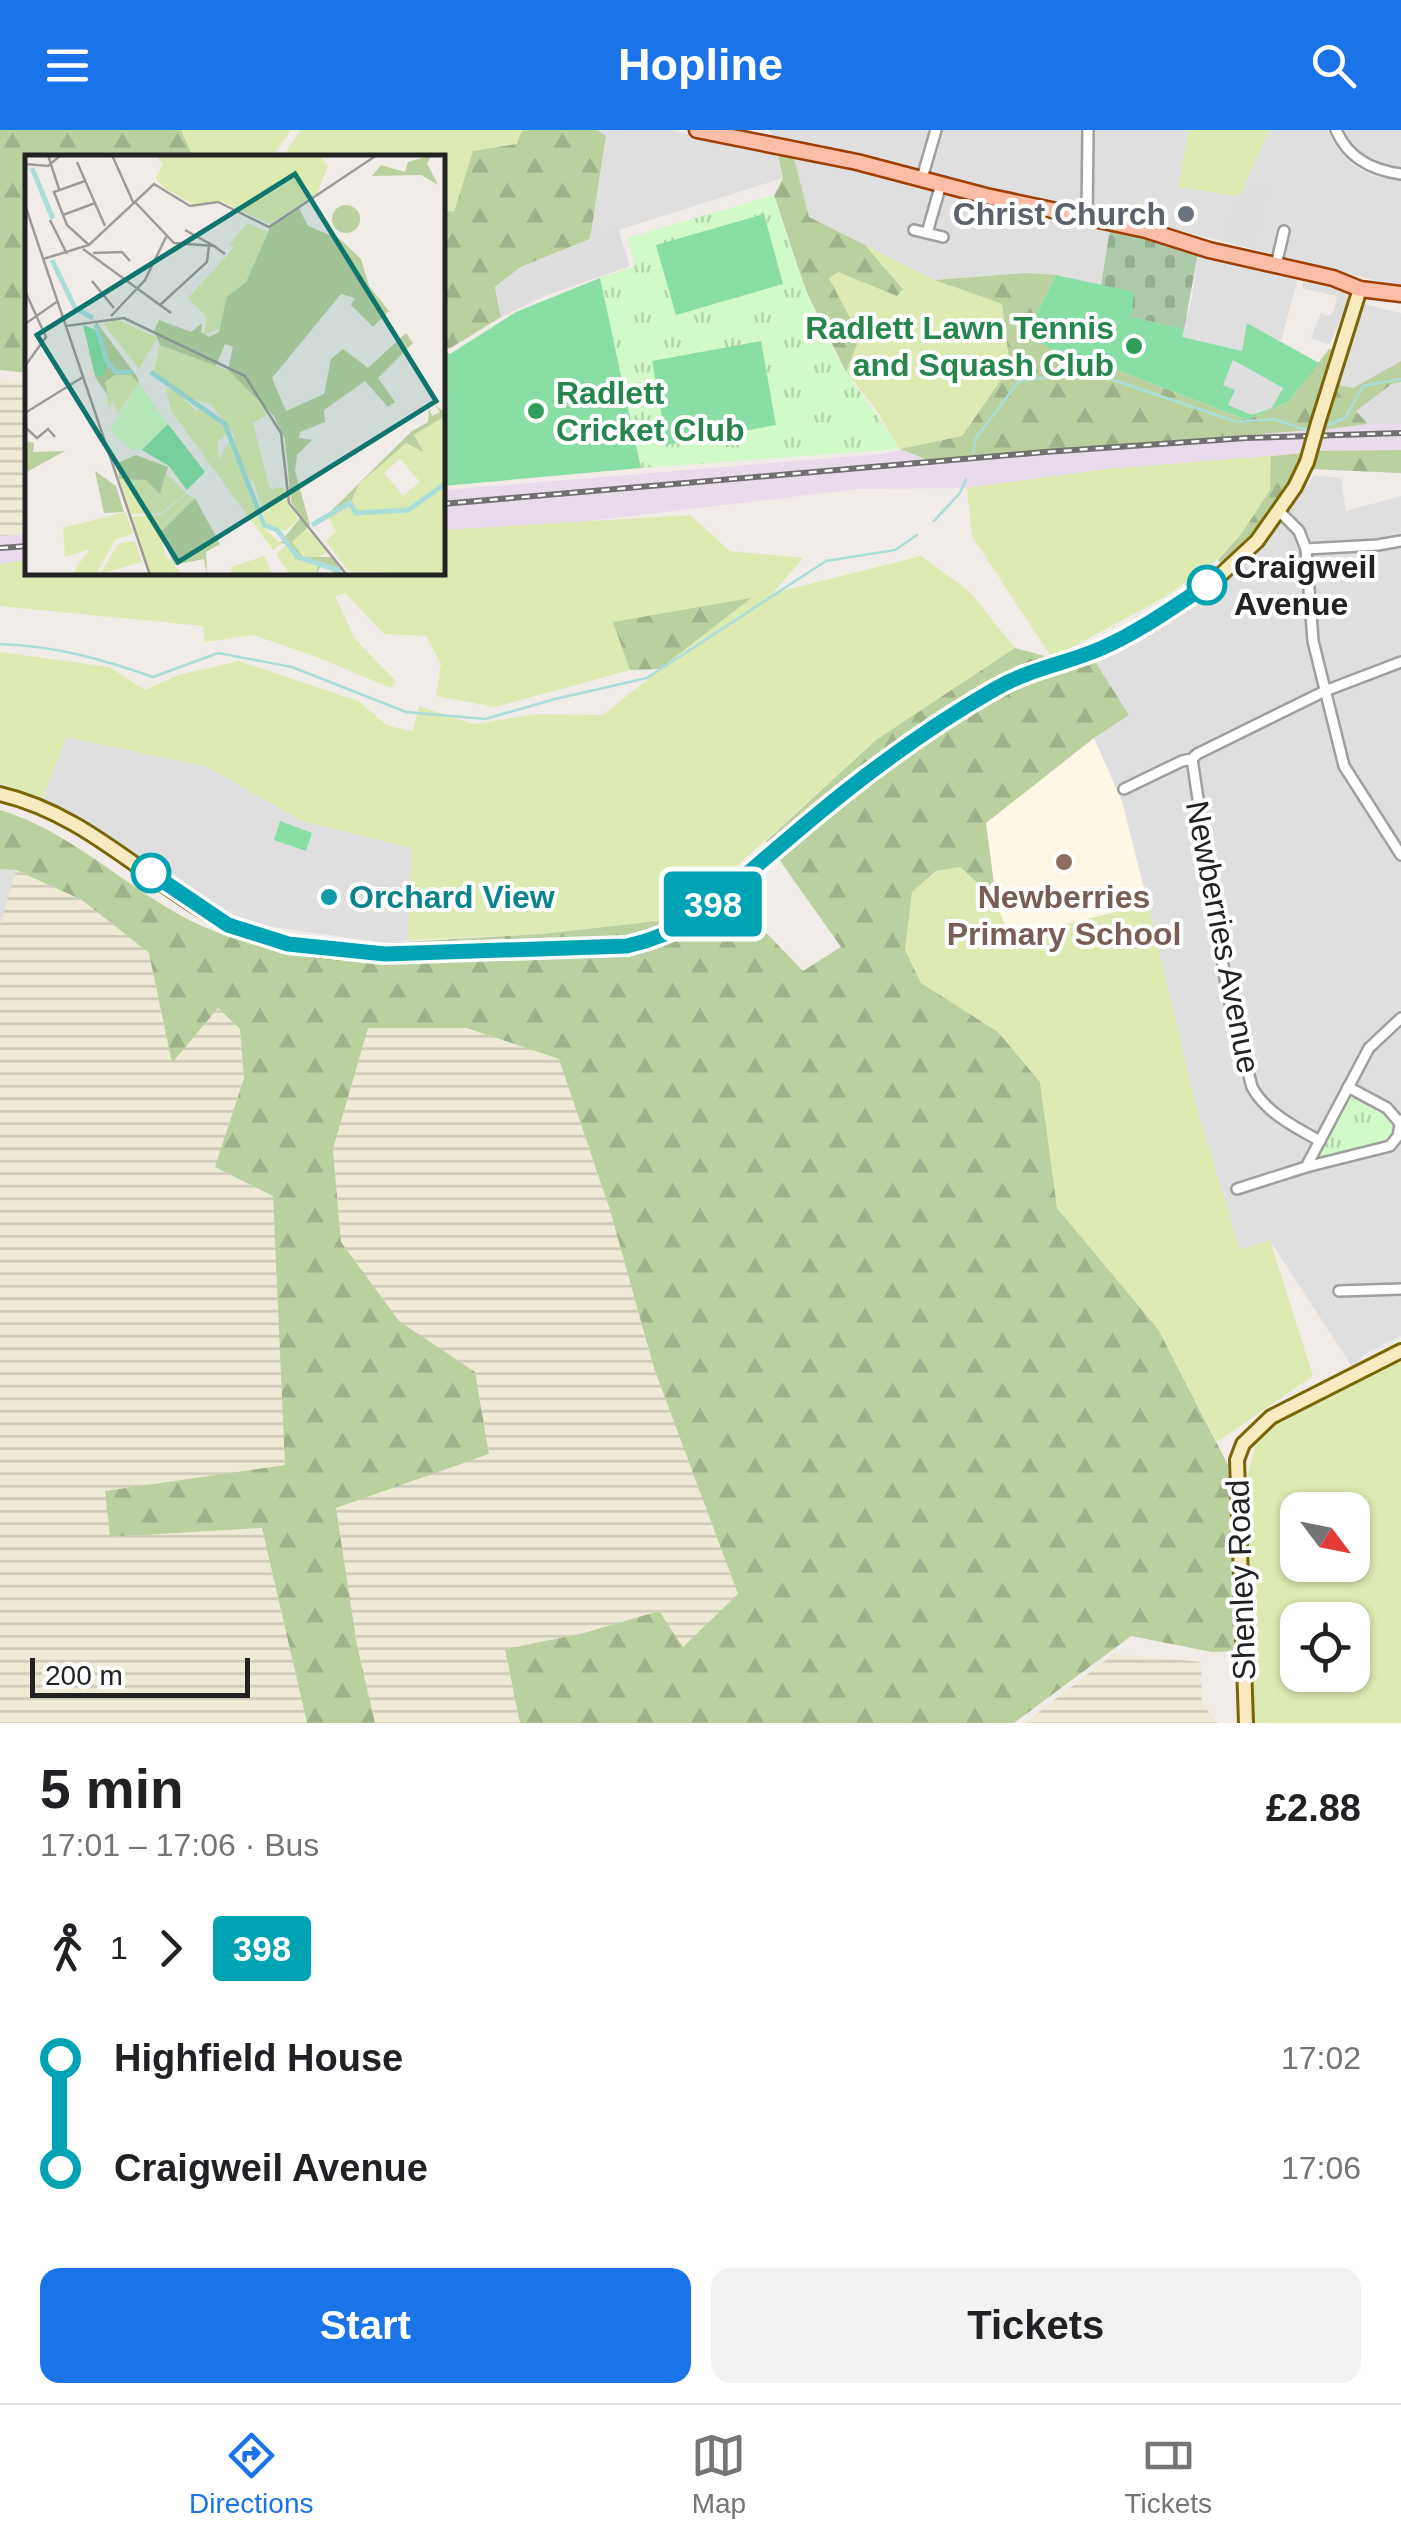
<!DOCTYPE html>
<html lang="en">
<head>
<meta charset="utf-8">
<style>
	body { margin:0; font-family:Helvetica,sans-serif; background:#f2f2f2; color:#202124; height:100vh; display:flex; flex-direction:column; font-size:38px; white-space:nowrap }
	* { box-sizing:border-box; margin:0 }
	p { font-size:32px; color:#757577 }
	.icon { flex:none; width:55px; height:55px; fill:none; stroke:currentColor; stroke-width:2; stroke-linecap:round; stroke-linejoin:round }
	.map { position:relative; height:1593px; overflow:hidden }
	.side { display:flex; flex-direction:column; background:#fff; flex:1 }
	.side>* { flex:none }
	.badge { padding:0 20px; border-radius:8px; font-size:35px; line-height:65px }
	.needle { width:65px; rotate:122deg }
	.buttons { position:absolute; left:1280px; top:1362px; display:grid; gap:20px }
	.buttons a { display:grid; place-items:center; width:90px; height:90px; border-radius:20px; background:#fff; box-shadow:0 2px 8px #0004; font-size:50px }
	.scale { position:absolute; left:30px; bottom:25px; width:220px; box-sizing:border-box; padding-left:10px; border:5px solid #222; border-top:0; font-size:28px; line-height:35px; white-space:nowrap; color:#222; -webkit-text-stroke:8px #fff; paint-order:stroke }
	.map>.badge { position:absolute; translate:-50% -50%; box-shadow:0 0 0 5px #fff }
	.legs { display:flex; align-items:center; gap:15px; height:110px; padding:0 40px; font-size:32px }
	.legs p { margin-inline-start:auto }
	.overview { display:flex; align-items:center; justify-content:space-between; height:170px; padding:0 40px }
	h1 { font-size:55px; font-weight:700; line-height:75px }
	.primary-button { display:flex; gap:20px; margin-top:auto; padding:20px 40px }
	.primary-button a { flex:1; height:115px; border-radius:20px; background:#1a73e8; color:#fff; font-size:40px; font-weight:700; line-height:115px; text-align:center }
	.primary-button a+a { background:#f2f2f2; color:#202124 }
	ul { padding:0 40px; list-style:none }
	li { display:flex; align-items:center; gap:35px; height:110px; font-size:38px }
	li i { display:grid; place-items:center; width:15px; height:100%; margin:0 12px; background:currentColor }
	li i::after { content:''; width:25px; height:25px; margin:-12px; border:8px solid; border-radius:50%; background:#fff }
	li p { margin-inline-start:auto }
	li:first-child i { background:linear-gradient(#0000 50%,currentColor 0) }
	li:last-child i { background:linear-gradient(currentColor 50%,#0000 0) }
	header { display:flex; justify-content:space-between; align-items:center; height:130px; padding:0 40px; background:#1a73e8; color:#fff; font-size:45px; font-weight:700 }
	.tab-bar { display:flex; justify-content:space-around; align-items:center; height:140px; border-top:2px solid #e0e0e0; background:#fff; font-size:28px; color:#757577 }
	.tab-bar a { display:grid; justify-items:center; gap:5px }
	.tab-bar .on { color:#1a73e8 }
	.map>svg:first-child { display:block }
	.residential { fill:#e0dfdf }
	.education { fill:#fff7e5 }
	.railway { fill:#e9dbeb }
	.farmland { fill:url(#farmland-rules) }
	.grass { fill:#ddeab1; fill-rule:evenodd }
	.forest { fill:url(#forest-firs) }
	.cemetery { fill:url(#cemetery-stones) }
	.park { fill:url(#park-tufts) }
	.pitch { fill:#89dea5 }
	.parking { fill:#dedede }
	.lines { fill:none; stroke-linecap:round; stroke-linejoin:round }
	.stream { stroke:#abdedb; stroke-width:2.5 }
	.street-casing { stroke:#9f9f9f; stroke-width:14 }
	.secondary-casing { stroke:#7b6607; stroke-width:18 }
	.primary-casing { stroke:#9d3e03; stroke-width:19 }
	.street { stroke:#fff; stroke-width:9 }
	.secondary { stroke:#f9ebc0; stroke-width:12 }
	.primary { stroke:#fbbda5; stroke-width:14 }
	.rail-casing { stroke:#707070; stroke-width:6 }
	.rail { stroke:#fff; stroke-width:2.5; stroke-dasharray:8; stroke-linecap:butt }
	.secondary-bridge-casing { stroke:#7b6607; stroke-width:18; stroke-linecap:butt }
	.secondary-bridge { stroke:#f9ebc0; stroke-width:12 }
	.line-1-casing { stroke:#fff; stroke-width:22 }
	.line-1 { stroke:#00a3b4; stroke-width:15 }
	.worship-dot { fill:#6b7280; stroke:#fff; stroke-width:4 }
	.leisure-dot { fill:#2e9e5b; stroke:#fff; stroke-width:4 }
	.stop-1-dot { fill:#fff; stroke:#00a3b4; stroke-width:5 }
	.education-dot { fill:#8d6e63; stroke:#fff; stroke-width:4 }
	.culture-dot { fill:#0f9aa8; stroke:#fff; stroke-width:4 }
	.labels { text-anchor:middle; stroke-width:8; stroke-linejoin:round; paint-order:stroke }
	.worship-label { font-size:32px; font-weight:bold; fill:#5b616d; stroke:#fff; text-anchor:end }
	.leisure-label { font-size:32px; font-weight:bold; fill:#27864d; stroke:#fff; text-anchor:end }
	.stop-label { font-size:32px; font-weight:bold; fill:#222; stroke:#fff; text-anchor:start }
	.culture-label { font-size:32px; font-weight:bold; fill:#0d838f; stroke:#fff; text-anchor:start }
	.education-label { font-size:32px; font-weight:bold; fill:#785e54; stroke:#fff }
	.street-label { font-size:32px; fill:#222; stroke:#fff }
	.inset-river { fill:none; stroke:#abdedb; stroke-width:5 }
	.inset-road { fill:none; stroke:#9f9b99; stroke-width:2.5 }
	.view { fill:#0f766e; fill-opacity:0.15; stroke:#0f766e; stroke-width:5 }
	.inset-edge { fill:none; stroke:#222; stroke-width:5 }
</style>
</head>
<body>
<header><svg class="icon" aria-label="menu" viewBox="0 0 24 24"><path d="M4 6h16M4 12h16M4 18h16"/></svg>Hopline<svg class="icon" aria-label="search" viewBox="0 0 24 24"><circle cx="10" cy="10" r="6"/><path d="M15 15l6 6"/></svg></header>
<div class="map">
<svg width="1401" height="1593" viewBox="0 0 1401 1593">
	<defs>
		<pattern id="farmland-rules" width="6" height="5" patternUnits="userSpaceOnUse" patternTransform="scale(2.5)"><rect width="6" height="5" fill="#efead5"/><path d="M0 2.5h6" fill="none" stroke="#cdc8b7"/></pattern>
		<pattern id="forest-firs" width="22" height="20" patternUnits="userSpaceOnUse" patternTransform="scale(2.5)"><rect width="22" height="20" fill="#bbd09f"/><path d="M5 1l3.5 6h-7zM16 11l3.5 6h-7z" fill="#a0b289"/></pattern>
		<pattern id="cemetery-stones" width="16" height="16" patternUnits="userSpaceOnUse" patternTransform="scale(2.5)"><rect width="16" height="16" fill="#afcaaa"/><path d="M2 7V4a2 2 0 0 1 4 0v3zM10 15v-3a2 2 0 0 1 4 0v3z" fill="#96ad92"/></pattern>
		<pattern id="park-tufts" width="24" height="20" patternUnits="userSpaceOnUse" patternTransform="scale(2.5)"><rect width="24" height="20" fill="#d2f9c8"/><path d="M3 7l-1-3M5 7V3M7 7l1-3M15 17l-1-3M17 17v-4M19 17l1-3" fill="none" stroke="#b4d5ac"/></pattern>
	</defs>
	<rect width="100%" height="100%" fill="#f2ece9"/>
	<g class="residential">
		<path d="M597 0H672L778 25 783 48 590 109 606 7Z"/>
		<path d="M769 0H1084L1081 75 1009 66 915 40 795 13 773 7Z"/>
		<path d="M1092 0H1328L1336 17 1354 36 1372 46 1401 51V157L1093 78Z"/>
		<path d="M1343 0H1401V37L1370 29 1353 16Z"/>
		<path d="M794 28 912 52 1029 88 1110 99 1101 155 1025 143 935 150 809 87Z"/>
		<path d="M1198 123 1298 147 1281 211 1247 194 1242 221 1181 207 1192 168Z"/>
		<path d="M1364 174 1401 183V231L1353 258 1334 254 1355 184Z"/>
		<path d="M1314 345 1341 348 1346 381 1401 366V1206L1365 1224 1353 1238 1270 1111 1240 1121 1195 972 1122 672 1094 608 1129 585 1096 533 1258 422Z"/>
		<path d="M66 607 208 637 302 691 411 718 408 810 387 813 258 795 244 791 146 736 42 670Z"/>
		<path d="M0 739 16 740 2 795H0Z"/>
	</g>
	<path class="education" d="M1094 608 1122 672 1148 774 1009 808 996 770 986 693Z"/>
	<g class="railway">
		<path d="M1312 294 1305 323 1107 339 967 358 858 359 556 395 443 400V360L882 324 935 312Z"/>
		<path d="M1368 294H1401V343L1311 339 1322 300Z"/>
		<path d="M27 404V430L0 434V406Z"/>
	</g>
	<g class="farmland">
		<path d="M0 249 27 253 28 404 0 406Z"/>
		<path d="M16 740 82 770 149 823 172 932 218 878 240 899 244 948 215 1037 273 1066 286 1335 105 1362 111 1407 262 1398 307 1593H0V795Z"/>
		<path d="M367 898H467L559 929 610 1080 654 1238 739 1465 682 1518 659 1481 584 1503 505 1519 520 1593H375L357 1515 336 1378 489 1323 475 1242 399 1191 341 1112 333 1019Z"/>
		<path d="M1114 1524 1201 1532 1202 1574 1218 1593H1025Z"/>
	</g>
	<g class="grass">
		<path d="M181 0H291L272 28 193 27Z"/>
		<path d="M300 0H522L518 14 473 22 454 83 443 80 442 28H282Z"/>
		<path d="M1189 0H1269L1241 63 1235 66 1178 57Z"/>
		<path d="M865 115 935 150 1002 174 1010 237 962 306 900 319 875 278 846 242 860 207 829 148 837 142 903 158Z"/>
		<path d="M1271 326V360L1242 403 1217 430 1165 467 1052 528 972 406 967 358 1107 339Z"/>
		<path d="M690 385 730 421 803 428 773 463 921 426 969 461 1015 518 876 610 718 753 658 791 542 804 408 810 411 718 302 691 208 637 66 607 42 670 0 653V522L109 537 145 560 178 545 239 531 358 571 388 596 413 601 419 576 473 594 536 584 603 585 749 469 614 493 630 540 495 577 436 566 441 534 426 506 384 504 345 463 335 466 355 509 396 551 391 558 314 526 253 505 205 512 203 496 0 476V434L27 430 28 442H442L443 400Z"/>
		<path d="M960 737 996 770 1009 808 1148 774 1195 972 1240 1120 1270 1110 1313 1246 1217 1312 1158 1199 1057 1078 1040 952 998 902 921 853 905 820 912 762 937 741Z"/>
		<path d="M1401 1229V1593H1251L1248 1343 1259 1303ZM1298 1380H1352V1435H1298ZM1298 1490H1352V1545H1298Z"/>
	</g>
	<g class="forest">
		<path d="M0 0H181L193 27 28 28 27 243 0 240Z"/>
		<path d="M522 0H597L606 6 590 109 521 137 495 157 501 187 449 219 442 213V80L454 82 473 21 517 14Z"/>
		<path d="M778 25 794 28 809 87 865 115 903 159 897 166 838 142 829 148 860 207 846 242 805 159 774 65 783 48Z"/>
		<path d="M1025 143 1056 145 1037 183 1061 225 1086 228 1247 290 1288 272 1329 219 1335 221 1311 300 928 330 900 319 962 306 1010 237 1002 174 935 150Z"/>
		<path d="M1401 231V252L1392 254 1357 281 1368 294 1322 300 1334 254 1353 258Z"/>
		<path d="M1401 320V343L1311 339 1316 321Z"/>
		<path d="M1305 323C1283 370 1259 401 1224 438L1218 430 1242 403 1270 360 1271 326Z"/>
		<path d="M751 468 660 539 630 540 613 492Z"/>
		<path d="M1015 518 1052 528 1096 533 1129 585 1094 608 986 693 996 770 960 737 936 741 912 762 905 820 921 853 998 902 1040 952 1057 1078 1158 1199 1228 1335 1236 1521 1212 1522 1131 1506 1014 1593H520L505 1519 584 1503 659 1481 683 1517 738 1464 654 1238 610 1080 559 929 467 898H368L333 1019 341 1112 399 1191 475 1242 489 1324 336 1378 357 1515 375 1593H307L262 1398 110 1407 105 1361 285 1335 273 1066 215 1037 244 948 240 899 218 878 172 933 149 823 82 770 16 740 0 739V680C71 701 126 758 191 791 254 822 316 823 385 827L387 813 542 804 658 791 718 753 803 841 841 817 766 711 876 610Z"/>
	</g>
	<path class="cemetery" d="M1110 99 1198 123 1184 199 1130 187 1101 155Z"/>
	<g class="park">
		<path d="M774 65C794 125 812 189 847 243 864 269 884 293 900 319L641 338 600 148 635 136 627 108Z"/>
		<path d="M1351 965C1375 970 1401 986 1390 1013L1323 1030 1318 1022Z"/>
	</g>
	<g class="pitch">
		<path d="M764 84 783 154 676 185 656 115Z"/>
		<path d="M1056 145 1134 162 1131 187 1184 199 1182 207 1242 221 1247 193 1319 233 1288 272 1247 290 1086 228 1061 225 1039 212 1037 183Z"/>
		<path d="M600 148 641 338 443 356V219L450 224 516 182Z"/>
		<path d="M761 211 776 295 667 315 652 231Z"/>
		<path d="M280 691 312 703 306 721 274 710Z"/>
	</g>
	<g class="parking">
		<path d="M1250 55 1265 58 1253 113 1227 108 1237 72 1244 71Z"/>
		<path d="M618 98 630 136 545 166 501 187 495 157 521 137Z"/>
		<path d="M1303 151 1348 162 1345 179 1329 215 1311 208 1321 183 1328 186 1334 181 1337 166 1302 158Z"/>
		<path d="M1233 230 1283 258 1272 278 1252 285 1228 275 1235 260 1223 255Z"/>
		<path d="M1401 252V294H1368L1356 281 1392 254Z"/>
	</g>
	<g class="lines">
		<g class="stream">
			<path d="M1324 297 1346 287 1363 256 1401 249"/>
			<path d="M973 322 976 308 1019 251 1090 242 1237 292 1274 289 1303 299 1311 298"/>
			<path d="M934 391 960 363 966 349"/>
			<path d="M0 514C55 516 102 529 153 547L218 523 292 537 406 582 485 589 555 569 647 548 826 431 895 420 917 405"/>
		</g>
		<defs>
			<g id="street">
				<path d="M1336 0C1348 28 1371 40 1401 44"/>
				<path d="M922 48 936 0"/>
				<path d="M1087 88 1088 0"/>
				<path d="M914 100 943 107"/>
				<path d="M927 103 941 54"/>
				<path d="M1276 135 1284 101"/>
				<path d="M1280 382 1299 401 1306 419 1313 511 1344 636 1401 725"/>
				<path d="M1306 419 1378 415 1401 411"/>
				<path d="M1192 629 1227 861 1252 957C1265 982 1296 998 1320 1011"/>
				<path d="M1124 659 1182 631 1192 629 1197 624 1325 561 1401 532"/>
				<path d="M1348 957 1387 978 1399 992"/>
				<path d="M1306 1037 1390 1016 1398 1006 1401 990"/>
				<path d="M1237 1059 1306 1037 1369 918 1401 888"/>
				<path d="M1339 1161 1401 1159"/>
			</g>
			<g id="secondary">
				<path d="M1318 293 1360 159"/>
				<path d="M0 664C87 684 148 753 225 793 297 830 388 823 466 821 520 819 573 818 627 816 653 810 676 802 698 787L831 671 899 619 998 556 1031 540 1088 524 1116 512 1214 451 1257 411 1295 357 1307 332"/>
				<path d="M1246 1593 1237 1330 1243 1314 1271 1287 1401 1221"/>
			</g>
			<path id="primary" d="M697 0 857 32 986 66 1146 100 1209 120 1333 148 1360 159 1401 164"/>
		</defs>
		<use href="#street" class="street-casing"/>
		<use href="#secondary" class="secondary-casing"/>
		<use href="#primary" class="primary-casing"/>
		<use href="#street" class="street"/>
		<use href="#secondary" class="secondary"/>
		<use href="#primary" class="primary"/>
		<defs>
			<g id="rail">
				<path d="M442 374 1045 322 1246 308 1401 303"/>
				<path d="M0 418 28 416"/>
			</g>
		</defs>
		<use href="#rail" class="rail-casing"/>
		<use href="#rail" class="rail"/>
		<defs>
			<path id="secondary-bridge" d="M1307 332 1318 293"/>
		</defs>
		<use href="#secondary-bridge" class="secondary-bridge-casing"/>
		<use href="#secondary-bridge" class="secondary-bridge"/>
	</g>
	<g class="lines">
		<defs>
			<path id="line-1" d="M151 743 228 795 288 814 385 824 627 816C653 810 676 801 698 787 795 702 883 623 995 559 1031 538 1066 534 1102 518 1139 502 1173 477 1207 455"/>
		</defs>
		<use href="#line-1" class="line-1-casing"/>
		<use href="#line-1" class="line-1"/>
	</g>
	<circle class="worship-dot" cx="1186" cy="84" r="10"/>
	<g class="leisure-dot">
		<circle cx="1134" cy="216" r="10"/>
		<circle cx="536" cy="281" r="10"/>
	</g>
	<g class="stop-1-dot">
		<circle cx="1207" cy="455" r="18"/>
		<circle cx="151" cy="743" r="18"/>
	</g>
	<circle class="education-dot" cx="1064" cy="732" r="10"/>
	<circle class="culture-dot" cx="329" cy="767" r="10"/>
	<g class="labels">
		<g class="worship-label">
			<text x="1166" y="95">Christ Church</text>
		</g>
		<g class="leisure-label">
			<text x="1114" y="209">Radlett Lawn Tennis<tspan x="1114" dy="37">and Squash Club</tspan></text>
			<text x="556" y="274" text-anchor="start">Radlett<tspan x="556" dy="37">Cricket Club</tspan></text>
		</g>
		<g class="stop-label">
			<text x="1234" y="448">Craigweil<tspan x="1234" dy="37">Avenue</tspan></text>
		</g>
		<g class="culture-label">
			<text x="349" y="778">Orchard View</text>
		</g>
		<g class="education-label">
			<text x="1064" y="778">Newberries<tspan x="1064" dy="37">Primary School</tspan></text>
		</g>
		<g class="street-label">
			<text transform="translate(1223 807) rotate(79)" y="11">Newberries Avenue</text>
			<text transform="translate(1241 1450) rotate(-92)" y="11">Shenley Road</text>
		</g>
	</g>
	<g transform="translate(25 25)">
		<rect width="420" height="420" fill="#f2ece9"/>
		<path d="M130 0H294L303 11 292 38 245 69 198 47 170 50 138 32 131 23 138 9ZM222 68 243 77 221 127 202 142 198 172 179 180 182 162 163 143 209 93 205 89ZM93 165 132 183 114 214 78 168ZM135 190 215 220 243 259 228 268 245 334 258 332 273 365 260 376 241 368 229 327 215 314 209 280 187 250 155 240 172 257 177 250 197 268 201 279 192 287 194 304 204 287 236 370 256 389 248 395 146 256 141 234H149L129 215ZM90 219 106 220 114 229 93 258 87 245 84 255 80 227ZM420 261V420L323 416 301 386 311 376 302 360 326 348 334 329 381 288 399 296 389 280ZM375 304 395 327 378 341 359 318ZM142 319 161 338 136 358 106 359 94 324 121 325 135 339ZM161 339 170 343 135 378 140 400 155 417 126 420 106 362 136 360ZM100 357 108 378 90 385 71 420H46L65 394 40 402 38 373ZM281 373 303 396 291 405 274 400 267 387ZM110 386 117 407 75 419 94 388ZM264 388 271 404 293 408 291 420H265L251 399ZM239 401 248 420H207L206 412Z" fill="#ddeab1" fill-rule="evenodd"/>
		<path d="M407 0 402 8 413 30 396 20 347 21 356 10 380 17 383 7ZM307 64a14 14 0 1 1 28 0a14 14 0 1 1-28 0ZM274 53 283 71 315 84 336 104 344 131 364 156 348 172 326 150 330 143 316 139 247 223 261 256 299 239 306 204 318 194 343 213 381 178 388 188 353 223 370 247 363 252 340 226 299 255 300 267 275 277 274 283 287 285 272 300 270 316 285 370 267 387 278 402H309L316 418 311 420 298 407 291 420 293 408 270 404 266 390 255 388 275 363 266 346 260 285 249 261 203 215 208 192 200 189 191 211 135 190 129 176 134 165 166 177 177 168 176 177 184 182 194 177 202 142 221 127 245 73ZM69 164 113 223 114 229 106 220H90L80 227 83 240 73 227 70 221 82 212ZM410 250 420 257V261L389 280 399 297 381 288 334 329 326 347 302 360 387 276 403 267 404 253 407 261 415 257ZM0 286 9 288 8 297 40 296 0 318ZM111 300 143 312 135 339 121 325 94 324 93 308ZM70 316 91 331 99 357 79 358ZM170 343 195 389 181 397 182 420 179 404 149 410 135 378Z" fill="#bbd09f"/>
		<path d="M114 229 143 269 117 295H107L85 275Z" fill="#d2f9c8"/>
		<path d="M58 170 74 176 82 212 78 221H70ZM143 269 180 317 162 335 144 311 117 295Z" fill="#89dea5"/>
		<path class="inset-river" d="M7 13 28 64M27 105 50 153 68 163M71 170 82 206 91 217H107M126 217 200 269 239 370 252 375 273 402 316 416M287 370 325 348 331 358 383 355 420 329"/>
		<path class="inset-road" d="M23 0 34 34M87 0 108 47M52 7 80 71M0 9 23 11 36 0M60 26 29 37 42 70 64 90M109 46 149 88 189 91 200 99M193 47 244 72 352 0M0 50 125 420M38 60 70 48M25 65 42 99M160 75 189 91M58 94 146 158M68 98 97 97 105 106M18 104 64 90 129 29 165 51 193 47M67 126 89 153M0 136 21 182 0 211M135 150 182 107 184 91M86 161 120 125 141 82M0 169 33 146M41 171 99 163 220 221 256 278 264 348 322 420M0 258 58 222M0 272 12 283 23 274 30 282"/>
		<path class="view" d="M270 19 411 246 153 407 12 180Z"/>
		<rect width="420" height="420" class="inset-edge"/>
	</g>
</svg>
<div class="buttons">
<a><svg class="needle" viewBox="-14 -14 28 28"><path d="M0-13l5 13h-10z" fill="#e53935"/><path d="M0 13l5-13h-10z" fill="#757577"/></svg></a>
<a><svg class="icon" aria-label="locate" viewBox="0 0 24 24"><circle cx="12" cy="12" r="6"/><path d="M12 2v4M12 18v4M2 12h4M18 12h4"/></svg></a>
</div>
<div class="scale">200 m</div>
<b class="badge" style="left:713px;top:774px;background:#00a3b4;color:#fff">398</b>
</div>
<section class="side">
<div class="overview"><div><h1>5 min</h1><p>17:01 – 17:06 · Bus</p></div><b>£2.88</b></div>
<div class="legs"><svg class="icon" aria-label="walk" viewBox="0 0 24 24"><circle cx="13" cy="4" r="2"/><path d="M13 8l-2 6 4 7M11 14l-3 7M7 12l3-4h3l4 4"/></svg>1<svg class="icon" aria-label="forward" viewBox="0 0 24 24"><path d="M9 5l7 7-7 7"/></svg><b class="badge" style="background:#00a3b4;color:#fff">398</b></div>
<ul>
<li><i style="color:#00a3b4"></i><b>Highfield House</b><p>17:02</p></li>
<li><i style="color:#00a3b4"></i><b>Craigweil Avenue</b><p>17:06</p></li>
</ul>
<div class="primary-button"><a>Start</a><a>Tickets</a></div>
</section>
<nav class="tab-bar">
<a class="on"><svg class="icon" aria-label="directions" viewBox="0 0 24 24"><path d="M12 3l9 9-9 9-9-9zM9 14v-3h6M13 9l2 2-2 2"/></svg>Directions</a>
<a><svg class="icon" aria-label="map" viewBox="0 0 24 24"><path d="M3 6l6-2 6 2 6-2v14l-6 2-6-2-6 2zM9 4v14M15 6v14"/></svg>Map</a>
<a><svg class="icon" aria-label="tickets" viewBox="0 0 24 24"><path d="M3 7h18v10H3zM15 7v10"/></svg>Tickets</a>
</nav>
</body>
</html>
